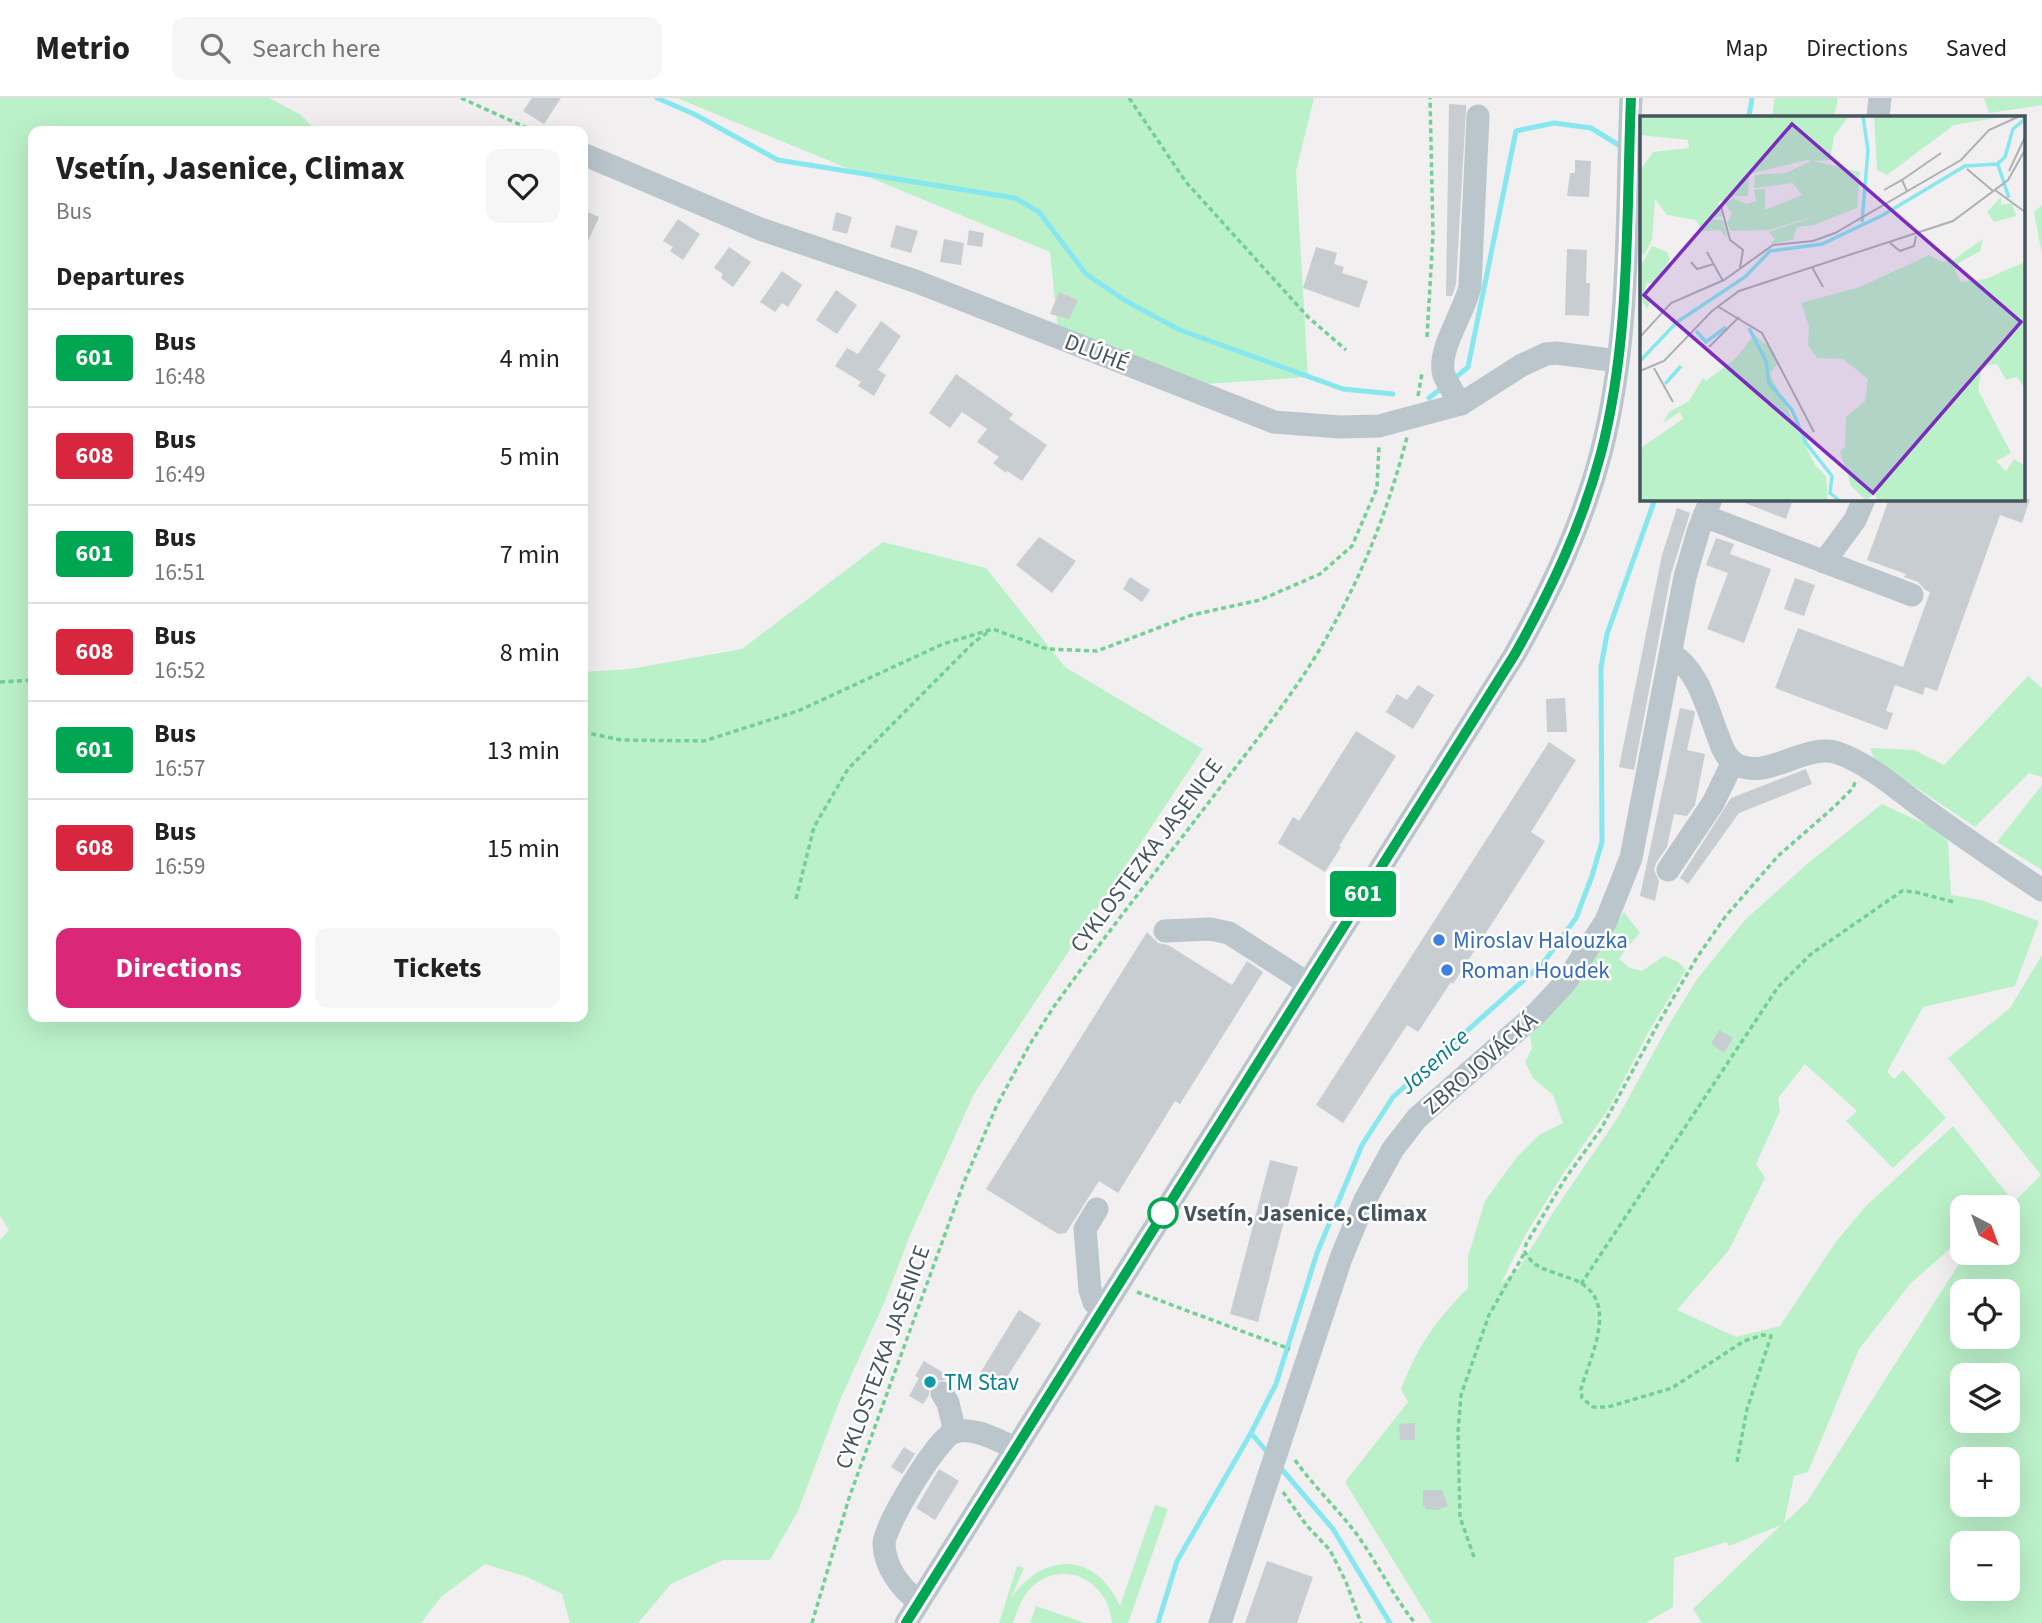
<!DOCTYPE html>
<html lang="en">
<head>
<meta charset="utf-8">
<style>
	body { margin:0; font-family:"Source Sans 3",sans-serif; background:#f6f6f6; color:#222; height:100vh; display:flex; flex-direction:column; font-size:26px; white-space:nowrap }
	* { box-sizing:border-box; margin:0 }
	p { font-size:23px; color:#767676 }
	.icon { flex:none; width:38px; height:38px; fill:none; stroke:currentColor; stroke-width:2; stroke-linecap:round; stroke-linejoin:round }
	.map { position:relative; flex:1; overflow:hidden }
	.drawer { position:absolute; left:28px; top:28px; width:560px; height:896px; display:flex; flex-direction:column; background:#fff; border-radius:14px; box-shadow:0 7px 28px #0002 }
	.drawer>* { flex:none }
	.badge { padding:0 14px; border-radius:5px; font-size:24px; line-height:46px }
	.needle { width:46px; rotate:139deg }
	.fabs { position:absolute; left:1950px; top:1097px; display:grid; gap:14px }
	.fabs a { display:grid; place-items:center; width:70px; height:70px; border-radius:14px; background:#fff; box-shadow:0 7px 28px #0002; font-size:35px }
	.map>.badge { position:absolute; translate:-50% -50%; box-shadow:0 0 0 4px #fff }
	h2 { padding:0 28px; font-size:26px; line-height:63px }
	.round { display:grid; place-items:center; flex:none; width:74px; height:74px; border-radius:14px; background:#f6f6f6 }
	.head { display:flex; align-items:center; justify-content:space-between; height:119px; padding:0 28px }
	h1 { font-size:33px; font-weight:700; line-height:52px }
	.action { display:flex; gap:14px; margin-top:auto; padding:14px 28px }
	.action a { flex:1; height:80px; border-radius:14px; background:#db2777; color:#fff; font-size:28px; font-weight:700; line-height:80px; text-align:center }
	.action a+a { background:#f6f6f6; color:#222 }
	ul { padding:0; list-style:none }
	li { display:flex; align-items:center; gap:21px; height:98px; padding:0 28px; border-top:2px solid #e0e0e0 }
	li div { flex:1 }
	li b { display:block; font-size:26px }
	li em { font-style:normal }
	li .badge { min-width:77px; font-weight:700; text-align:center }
	header { display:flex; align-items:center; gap:42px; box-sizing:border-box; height:98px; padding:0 35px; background:#fff; border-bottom:2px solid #e0e0e0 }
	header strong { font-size:33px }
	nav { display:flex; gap:38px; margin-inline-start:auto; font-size:24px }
	.search { width:490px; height:63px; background:#f6f6f6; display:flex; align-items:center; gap:18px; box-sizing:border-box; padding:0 24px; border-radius:14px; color:#767676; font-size:26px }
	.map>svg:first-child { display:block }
	.green { fill:#bbf1c9; fill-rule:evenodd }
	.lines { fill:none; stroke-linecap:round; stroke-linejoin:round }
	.stream { stroke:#87e7ef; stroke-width:5 }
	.building { fill:#c8cdd2 }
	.path { stroke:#72d095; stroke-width:3.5; stroke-dasharray:5 3.5; stroke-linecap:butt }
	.minor { stroke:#bac5cc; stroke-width:23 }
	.line-casing { stroke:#fff; stroke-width:16 }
	.line { stroke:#00a651; stroke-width:10 }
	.shop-dot { fill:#3f7fe0; stroke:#fff; stroke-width:2.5 }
	.stop-dot { fill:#fff; stroke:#00a651; stroke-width:3.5 }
	.culture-dot { fill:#0f9aa8; stroke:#fff; stroke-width:2.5 }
	.labels { text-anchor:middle; stroke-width:5; stroke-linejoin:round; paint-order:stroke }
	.street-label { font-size:23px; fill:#46555d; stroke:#fff }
	.shop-label { font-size:23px; fill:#366cbe; stroke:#fff; text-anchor:start }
	.stop-label { font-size:23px; font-weight:bold; fill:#46555d; stroke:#fff; text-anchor:start }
	.culture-label { font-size:23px; fill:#0d838f; stroke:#fff; text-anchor:start }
	.water-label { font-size:24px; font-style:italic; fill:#0a7e88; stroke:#fff }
	.inset-river { fill:none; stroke:#87e7ef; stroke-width:3.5 }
	.inset-road { fill:none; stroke:#adb1b5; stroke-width:2 }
	.view { fill:#7b2cbf; fill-opacity:0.15; stroke:#7b2cbf; stroke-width:3.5 }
	.inset-edge { fill:none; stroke:#46555d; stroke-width:3.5 }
</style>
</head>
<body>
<header>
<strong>Metrio</strong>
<div class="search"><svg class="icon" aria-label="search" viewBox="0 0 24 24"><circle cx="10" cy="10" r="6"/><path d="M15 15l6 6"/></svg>Search here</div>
<nav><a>Map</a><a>Directions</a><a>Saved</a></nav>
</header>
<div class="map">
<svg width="2042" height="1525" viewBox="0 0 2042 1525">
	<rect width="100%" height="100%" fill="#f1efef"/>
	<g class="green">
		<path d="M0 0H269L301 17 316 33H33V919H583V574L630 571 742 551 883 444 986 470 1065 569 1203 651 974 996 910 1137 885 1203 840 1302 798 1413 770 1462H723L671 1486 638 1525H570L562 1496 527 1479 485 1466 441 1499 421 1525H0V1142L9 1132 0 1118Z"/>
		<path d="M677 0H1314L1296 73 1308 279 1162 289 1059 243 1050 154Z"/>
		<path d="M1775 0H1838L1834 19H1772Z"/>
		<path d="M1984 0H2042V7L1989 15Z"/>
		<path d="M2042 107V156L2034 114Z"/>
		<path d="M2028 578 2042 590V679L2029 675 1975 729 1874 661 1870 650 1914 652 1944 667Z"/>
		<path d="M2042 687V772L1997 744Z"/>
		<path d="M1882 706 1940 733 1948 744 1951 797 1981 802 2039 823 2015 888 1923 909 1887 974 1894 981 1903 972 1946 1020 1893 1070 1846 1023 1857 1013 1805 966 1778 1000 1780 1013 1756 1066 1765 1080 1729 1152 1677 1212 1736 1239 1780 1228 1835 1145 1866 1108 1953 1028 2009 1098 1996 1109 1962 1110V1140L1910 1186 1859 1251 1808 1374 1794 1378 1784 1425 1807 1404 1966 1155H2007V1111L2041 1077 1948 960 2010 910 2042 857V1525H1702L1693 1511 1781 1427 1729 1448 1727 1444 1674 1460 1673 1509 1646 1525H1432L1345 1384 1408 1304 1401 1291C1418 1248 1435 1223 1468 1190V1159L1485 1103 1517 1059 1539 1037 1563 1025 1553 997 1533 980 1525 964 1532 950 1530 937C1567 902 1596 857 1624 814L1640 835 1628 848 1619 861 1630 870 1642 873 1664 858 1678 864 1686 872 1648 935 1609 1010 1563 1076 1527 1134 1501 1185 1518 1172 1552 1116 1618 1019 1667 930 1697 881 1745 822 1807 766ZM1962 1194H2007V1239H1962ZM1962 1278H2007V1323H1962ZM1962 1362H2007V1407H1962ZM1962 1446H2007V1491H1962Z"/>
		<path d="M1155 1407 1168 1411 1128 1525H1112C1109 1485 1067 1460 1034 1487 1022 1497 1018 1511 1013 1525H999L1017 1468 1024 1470 1011 1500C1044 1453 1096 1454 1120 1508Z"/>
		<path d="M1036 1508 1085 1525H1030Z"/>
	</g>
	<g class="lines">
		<g class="stream">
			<path d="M657 0 694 16 778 62 1015 100 1039 114 1086 176 1126 203 1180 232 1343 291 1393 296"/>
			<path d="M1749 19 1752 0"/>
			<path d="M1454 281 1468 269 1516 33 1554 25 1591 30 1622 49"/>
			<path d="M1429 300 1443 289"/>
			<path d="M1251 1335 1268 1355"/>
			<path d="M1279 1368 1333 1431 1390 1525"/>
			<path d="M1158 1525 1177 1463 1251 1335 1276 1286 1317 1155 1362 1047 1393 999 1544 864 1576 820 1592 778 1602 744 1601 569 1607 536 1655 401"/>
		</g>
	</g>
	<g class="building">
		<path d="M532 0H561L544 26 523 13Z"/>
		<path d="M1449 6 1466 7V12L1456 186 1452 198H1446Z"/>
		<path d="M1575 62 1591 63 1589 99 1567 98 1570 75H1575Z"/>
		<path d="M583 112 599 119 583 154Z"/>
		<path d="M836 114 852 119 847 136 832 132Z"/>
		<path d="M678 121 700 136 683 162 670 153 673 149 663 143Z"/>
		<path d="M896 127 918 133 911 155 890 149Z"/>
		<path d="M969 132 984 135 982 149 967 147Z"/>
		<path d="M944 141 964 145 961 167 940 164Z"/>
		<path d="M729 149 751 164 733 189 721 180 723 176 714 170Z"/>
		<path d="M1316 149 1337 155 1334 166 1344 169 1342 175 1368 183 1359 210 1303 190Z"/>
		<path d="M1567 151 1587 152 1586 185H1590L1589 218 1565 217Z"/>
		<path d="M782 173 802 187 788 209 782 205 775 214 760 204Z"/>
		<path d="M836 192 857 207 837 236 816 222Z"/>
		<path d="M1059 194 1078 202 1069 221 1050 216Z"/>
		<path d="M881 223 901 238 878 272 886 277 874 298 858 288 861 284 835 268 847 250 858 256Z"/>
		<path d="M956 276 1013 316 1009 321 1047 347 1022 383 1007 373 1006 375 993 365 999 359 977 344 987 331 962 314 950 330 929 315Z"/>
		<path d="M1735 401H1793L1786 421Z"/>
		<path d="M1889 401H2030L2022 425 2000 417 1937 593 1925 589 1923 597 1895 587 1886 613 1893 615 1887 632 1775 590 1798 530 1903 569 1930 494 1925 492 1918 484 1904 479 1906 476 1867 462Z"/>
		<path d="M1677 410 1690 415 1671 476 1634 672 1619 669 1662 457Z"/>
		<path d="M1039 439 1076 463 1052 495 1016 467Z"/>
		<path d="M1716 440 1734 446 1730 456 1771 471 1744 545 1707 531 1728 475 1706 467Z"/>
		<path d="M1130 479 1150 492 1142 504 1123 491Z"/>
		<path d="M1795 480 1815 487 1804 518 1784 511Z"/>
		<path d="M1418 587 1434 597 1413 631 1386 614 1397 596 1407 602Z"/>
		<path d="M1565 600 1567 634H1547L1546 601Z"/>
		<path d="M1680 610 1694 613 1695 615 1687 652 1705 656 1695 707 1687 718 1674 716 1667 749 1656 765 1654 772 1659 783 1655 803 1640 798Z"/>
		<path d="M1356 633 1396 658 1339 748 1341 749 1325 774 1278 745 1293 719 1299 723Z"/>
		<path d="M1549 644 1576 662 1531 734 1545 743 1453 886 1451 884 1418 934 1407 927 1343 1025 1316 1007Z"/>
		<path d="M1806 671 1812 686 1739 715 1688 786 1680 780 1731 700Z"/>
		<path d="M1147 834 1158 845 1168 847 1232 887 1247 863 1263 874 1180 1006 1175 1003 1118 1095 1099 1083 1066 1135 1058 1136 986 1091Z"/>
		<path d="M1719 932 1733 940 1724 955 1711 946Z"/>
		<path d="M1270 1062 1298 1069 1258 1224 1230 1216Z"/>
		<path d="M1019 1212 1041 1226 998 1293 977 1280Z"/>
		<path d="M924 1263 947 1277 945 1282 935 1283 930 1288 929 1297 923 1306 909 1298 919 1280 915 1278Z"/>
		<path d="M1415 1325V1342H1400L1399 1326Z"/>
		<path d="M904 1349 915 1356 902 1376 891 1369Z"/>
		<path d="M939 1371 959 1383 935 1422 916 1410Z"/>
		<path d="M1423 1392H1442L1448 1408 1437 1412 1425 1411V1408H1423Z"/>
		<path d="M1267 1463 1313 1479 1297 1525H1245Z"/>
	</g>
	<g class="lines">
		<g class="path">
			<path d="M461 0 534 33"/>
			<path d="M1129 0 1186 84 1308 219 1346 252"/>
			<path d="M1427 239 1433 136 1430 0"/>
			<path d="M1418 298 1422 275"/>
			<path d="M0 584 33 582"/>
			<path d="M583 634 621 642 704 643 798 613 943 546 993 531 1047 551 1097 553 1192 517 1260 502 1320 476 1352 448 1377 390 1379 347"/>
			<path d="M796 801 814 729 848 671 973 545 988 534"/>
			<path d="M1581 1186 1778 889 1811 856 1902 793 1915 794 1954 804"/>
			<path d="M1137 1194 1290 1251"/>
			<path d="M1295 1362C1314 1389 1338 1411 1358 1438 1378 1466 1393 1498 1415 1525"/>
			<path d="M1737 1364 1747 1311 1771 1238 1763 1237 1744 1243 1672 1290 1608 1309H1593L1582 1300 1581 1291C1589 1262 1616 1211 1585 1188 1577 1181 1565 1179 1555 1175 1541 1170 1532 1167 1525 1154L1526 1146 1565 1081 1601 1031 1658 926 1696 861 1725 819 1778 758 1834 709 1853 690 1855 684"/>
			<path d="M1283 1394 1307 1428 1330 1452 1346 1484 1361 1525"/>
			<path d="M1474 1459 1460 1419 1458 1334 1461 1297 1489 1217 1525 1154"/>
			<path d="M812 1525 849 1400 964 1084 997 1007 1030 946 1053 910C1107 834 1166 761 1222 687 1262 635 1304 583 1334 526 1367 466 1390 405 1407 339"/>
		</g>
		<g class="minor">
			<path d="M1878 19 1880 0"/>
			<path d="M583 56 760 131 915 183 1274 324 1340 329 1379 328 1461 306 1522 267 1546 256 1556 255 1618 263"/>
			<path d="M1461 306C1455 297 1448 287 1444 277 1436 253 1465 214 1470 188L1478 18"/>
			<path d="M1704 418 1912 497"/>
			<path d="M1824 464 1855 422 1864 401"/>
			<path d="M1671 556C1698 571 1707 610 1718 638 1721 647 1725 659 1734 665 1766 685 1804 644 1838 655 1869 666 1897 691 1923 710 1962 738 2002 766 2042 792"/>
			<path d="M1668 772 1713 705 1733 664"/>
			<path d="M1165 833 1210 831 1229 835 1307 885"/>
			<path d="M1097 1111 1085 1131 1090 1192 1094 1204 1102 1212"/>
			<path d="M942 1295 948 1305 955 1334"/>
			<path d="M919 1504C901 1490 885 1470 884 1446 884 1428 938 1339 954 1334 974 1328 998 1343 1016 1350"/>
			<path d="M906 1525 1515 556C1551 492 1582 427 1601 355 1631 240 1626 118 1631 0"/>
			<path d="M1220 1525 1341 1160 1365 1102 1393 1051 1417 1020 1537 915 1565 885 1606 823 1631 760 1685 479 1699 431 1711 401"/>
		</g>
	</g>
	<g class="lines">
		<defs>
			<path id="line" d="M906 1525 1515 556C1551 492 1582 427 1601 355 1631 240 1626 118 1631 0"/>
		</defs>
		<use href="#line" class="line-casing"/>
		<use href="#line" class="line"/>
	</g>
	<g class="shop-dot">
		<circle cx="1439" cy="842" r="7"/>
		<circle cx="1447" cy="872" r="7"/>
	</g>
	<circle class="stop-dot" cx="1163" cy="1115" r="14"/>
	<circle class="culture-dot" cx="930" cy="1284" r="7"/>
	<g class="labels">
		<g class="street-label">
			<text transform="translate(1097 254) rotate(21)" y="8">DLÚHÉ</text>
			<text transform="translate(1146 757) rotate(-53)" y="8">CYKLOSTEZKA JASENICE</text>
			<text transform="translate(1480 965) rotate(-41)" y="8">ZBROJOVÁCKÁ</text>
			<text transform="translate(882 1259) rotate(-70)" y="8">CYKLOSTEZKA JASENICE</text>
		</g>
		<g class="shop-label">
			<text x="1453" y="850">Miroslav Halouzka</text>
			<text x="1461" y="880">Roman Houdek</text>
		</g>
		<g class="stop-label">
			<text x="1184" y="1123">Vsetín, Jasenice, Climax</text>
		</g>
		<g class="culture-label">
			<text x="944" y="1292">TM Stav</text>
		</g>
		<g class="water-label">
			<text transform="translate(1434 963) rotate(-42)" y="8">Jasenice</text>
		</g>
	</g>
	<g transform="translate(1640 18)">
		<rect width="385" height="385" fill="#f1efef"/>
		<path d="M0 0H209L194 20 190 44 174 45 220 56 217 92 174 109 157 111 153 124 130 128 135 123 129 116 178 99 129 114 91 115 87 107 92 98 85 87 94 82 106 88 116 85 114 74 125 73V94L162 79 153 67 114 72 115 59 146 57 171 45 167 44 109 58 108 80H96L78 86 82 100 70 103 83 104 87 123 80 114 62 115 56 104 27 99 15 83 12 124 4 139 0 137V55L13 36 49 32 48 24 0 19ZM234 0H368L314 9 247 59 237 54ZM361 81V89L372 87 376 100 354 106 347 96ZM343 123 340 135 319 147 315 155 321 166 346 163 385 146V273L377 261 366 264 357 248 342 250 338 274 371 337 356 345 366 355 374 343 385 350V385H238L234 378 226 384 211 370 200 335 205 331 206 301 225 285 228 263 203 243 177 242 168 229 169 210 161 187 220 171 289 139 302 146 313 144ZM12 130 27 136 30 143 16 167H7L4 177 12 182 7 193 0 182V151ZM114 219 131 232 138 247 130 258 175 349 186 360 188 385H0L2 331 43 303 40 296 23 307 29 296 49 285 63 262 66 265 95 243Z" fill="#bbf1c9"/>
		<path class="inset-river" d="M358 49 369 82M222 106 228 34 223 0M109 212 126 245 129 267 152 294 166 327 192 360 190 377 200 385M56 215 66 226 86 211M0 245 37 206 105 161 130 135 182 128 243 99 325 50 357 48 365 41 373 13 385 3M25 268 41 250"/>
		<path class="inset-road" d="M327 53 353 75M369 55 385 21M262 64 301 37M244 74 262 64 267 75M355 74 385 96M81 90 90 124 103 134 100 152M250 127 260 135 274 130 276 120M67 136 83 165M51 146 57 153 74 148M172 151 183 171M77 190 122 217 174 316M0 221 31 187 84 164 133 129 173 125 195 117 321 44 349 14 380 0M69 231 99 201M14 252 33 286M0 255 24 245 72 195 99 175 313 105 368 64 385 34"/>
		<path class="view" d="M152 8 381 206 233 377 4 179Z"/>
		<rect width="385" height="385" class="inset-edge"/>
	</g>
</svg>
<div class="fabs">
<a><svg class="needle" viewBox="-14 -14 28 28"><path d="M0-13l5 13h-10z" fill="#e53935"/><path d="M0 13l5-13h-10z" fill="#767676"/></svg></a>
<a><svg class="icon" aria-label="locate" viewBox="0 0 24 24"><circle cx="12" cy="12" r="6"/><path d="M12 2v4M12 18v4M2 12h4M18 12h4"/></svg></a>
<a><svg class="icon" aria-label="layers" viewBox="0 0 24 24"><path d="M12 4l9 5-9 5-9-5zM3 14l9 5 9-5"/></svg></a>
<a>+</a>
<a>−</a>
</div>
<b class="badge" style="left:1363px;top:796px;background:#00a651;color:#fff">601</b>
<section class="drawer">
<div class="head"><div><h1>Vsetín, Jasenice, Climax</h1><p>Bus</p></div><a class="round"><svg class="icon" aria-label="heart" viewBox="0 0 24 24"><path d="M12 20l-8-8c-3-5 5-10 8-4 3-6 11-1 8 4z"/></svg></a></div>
<h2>Departures</h2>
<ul>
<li><span class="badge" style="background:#00a651;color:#fff">601</span><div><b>Bus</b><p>16:48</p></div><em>4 min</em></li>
<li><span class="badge" style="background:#d7263d;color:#fff">608</span><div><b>Bus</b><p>16:49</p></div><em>5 min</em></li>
<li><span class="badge" style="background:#00a651;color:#fff">601</span><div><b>Bus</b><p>16:51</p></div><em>7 min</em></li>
<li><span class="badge" style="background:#d7263d;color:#fff">608</span><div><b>Bus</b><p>16:52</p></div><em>8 min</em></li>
<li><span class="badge" style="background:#00a651;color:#fff">601</span><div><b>Bus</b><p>16:57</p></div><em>13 min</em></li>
<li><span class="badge" style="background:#d7263d;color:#fff">608</span><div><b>Bus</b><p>16:59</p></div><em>15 min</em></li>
</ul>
<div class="action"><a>Directions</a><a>Tickets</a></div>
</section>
</div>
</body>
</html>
